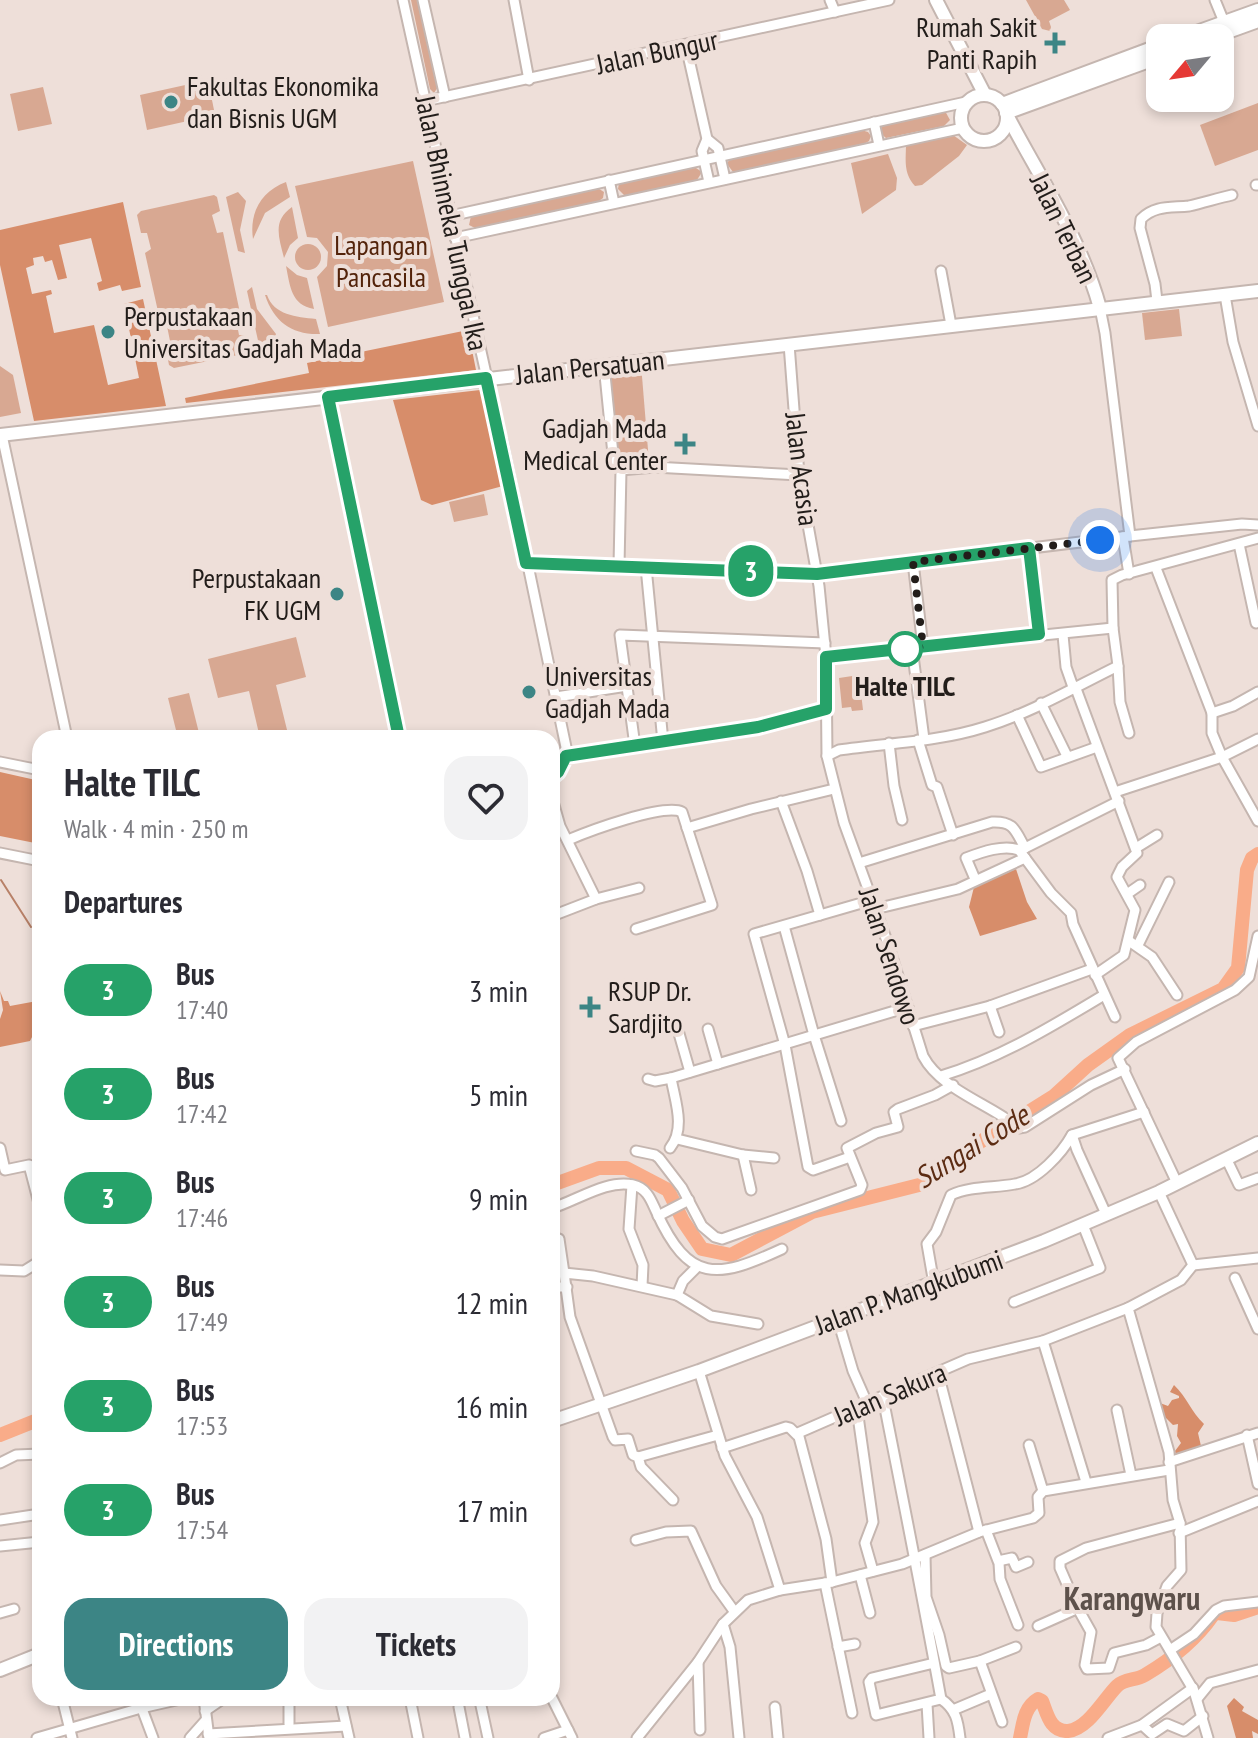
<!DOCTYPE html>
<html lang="en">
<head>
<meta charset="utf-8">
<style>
	body { margin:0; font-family:"PT Sans Narrow",sans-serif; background:#f2f2f3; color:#2b2b33; height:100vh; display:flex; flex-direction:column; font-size:30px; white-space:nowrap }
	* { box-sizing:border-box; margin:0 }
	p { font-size:26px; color:#7c7c81 }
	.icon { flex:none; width:44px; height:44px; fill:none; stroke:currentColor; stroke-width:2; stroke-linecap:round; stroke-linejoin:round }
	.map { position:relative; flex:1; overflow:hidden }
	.details { position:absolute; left:32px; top:730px; width:528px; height:976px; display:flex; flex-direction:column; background:#fff; border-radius:24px; box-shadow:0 4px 12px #0003 }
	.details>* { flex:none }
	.badge { padding:0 16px; border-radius:26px; font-size:28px; line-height:52px }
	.needle { width:52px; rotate:241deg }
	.controls { position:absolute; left:1146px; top:24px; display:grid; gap:16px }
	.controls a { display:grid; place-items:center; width:88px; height:88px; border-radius:16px; background:#fff; box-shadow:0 4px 12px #0003; font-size:40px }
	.you { position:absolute; width:40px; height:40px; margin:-20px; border:6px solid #fff; border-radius:50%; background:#1a73e8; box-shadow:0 0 0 12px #1a73e833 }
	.map>.badge { position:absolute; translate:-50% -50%; box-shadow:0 0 0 4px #fff }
	h2 { padding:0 32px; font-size:30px; line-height:72px }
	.round { display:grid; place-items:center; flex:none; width:84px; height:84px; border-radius:24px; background:#f2f2f3 }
	.summary { display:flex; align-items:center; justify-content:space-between; height:136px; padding:0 32px }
	h1 { font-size:38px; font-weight:700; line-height:60px }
	.action { display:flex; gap:16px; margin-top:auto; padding:16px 32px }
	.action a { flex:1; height:92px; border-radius:24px; background:#3c8585; color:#fff; font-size:32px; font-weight:700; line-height:92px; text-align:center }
	.action a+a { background:#f2f2f3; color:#2b2b33 }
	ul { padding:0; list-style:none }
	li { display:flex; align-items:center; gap:24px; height:104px; padding:0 32px }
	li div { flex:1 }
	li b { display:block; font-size:30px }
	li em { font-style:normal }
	li .badge { min-width:88px; font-weight:700; text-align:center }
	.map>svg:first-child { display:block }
	.green { fill:#d8a892 }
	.forest { fill:#d78d6a }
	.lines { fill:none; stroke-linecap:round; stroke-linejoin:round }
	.stream { stroke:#b88168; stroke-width:2 }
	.river { stroke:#f9ac89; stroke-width:14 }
	.minor-casing { stroke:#c5b6b0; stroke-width:13 }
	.major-casing { stroke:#c5b6b0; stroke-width:16 }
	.minor { stroke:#fff; stroke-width:9 }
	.major { stroke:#fff; stroke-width:12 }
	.line-casing { stroke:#fff; stroke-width:18 }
	.line { stroke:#26a269; stroke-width:12 }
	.walk { stroke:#221d1a; stroke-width:8; stroke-dasharray:0 14.4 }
	.poi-dot { fill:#3c8585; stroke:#eedfd9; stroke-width:3 }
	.stop-dot { fill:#fff; stroke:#26a269; stroke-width:4 }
	.labels { text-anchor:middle; stroke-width:8; stroke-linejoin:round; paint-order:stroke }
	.poi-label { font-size:28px; fill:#221d1a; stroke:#eedfd9; text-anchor:start }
	.street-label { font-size:28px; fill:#221d1a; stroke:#eedfd9 }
	.park-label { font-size:28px; fill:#53230a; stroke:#eedfd9 }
	.stop-label { font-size:28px; font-weight:bold; fill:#221d1a; stroke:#eedfd9 }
	.water-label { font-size:30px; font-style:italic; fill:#5c2c13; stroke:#eedfd9 }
	.quarter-label { font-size:32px; font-weight:bold; fill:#5d514b; stroke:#eedfd9 }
</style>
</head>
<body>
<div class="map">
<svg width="1258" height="1738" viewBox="0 0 1258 1738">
	<rect width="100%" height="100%" fill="#eedfd9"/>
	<g class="green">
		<path d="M411 0H419L438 87 434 93 430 89Z"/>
		<path d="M1026 0H1064L1070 10 1049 21 1051 27 1050 31 1042 29Z"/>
		<path d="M208 80 215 115 147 130 140 95Z"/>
		<path d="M43 87 52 124 18 131 10 94Z"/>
		<path d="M1258 103V150L1215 166 1200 125Z"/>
		<path d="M945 111 950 120 944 126 886 138 879 132 883 124Z"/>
		<path d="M861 130 868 132 871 136 869 141 864 144 733 172 727 164 730 158Z"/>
		<path d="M953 135 967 145 959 156 922 185 915 186C903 173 906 159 906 143Z"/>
		<path d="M888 154 897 178 896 190 862 214 851 163Z"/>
		<path d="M413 161 444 302 328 327 317 277 327 266 328 252 317 238 307 237 295 186Z"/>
		<path d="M693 166 702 172 697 180 625 196 618 189 619 183Z"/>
		<path d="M286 182 290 197 265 213 253 239C249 212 262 191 286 182Z"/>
		<path d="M596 187 604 192 603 198 599 201 475 228 469 225 471 216Z"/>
		<path d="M238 192 246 201 240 230 245 253 238 251 226 197Z"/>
		<path d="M214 195 217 197 220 211 212 215 217 233 223 232 240 313 235 314 239 335 247 336 251 349 248 353 174 368 169 365 166 349 171 346 167 326 161 325 145 253 151 249 147 233H141L137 215 141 211Z"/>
		<path d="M292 207 298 238 290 245 284 258C279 237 272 221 292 207Z"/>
		<circle cx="308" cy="257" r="13"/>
		<path d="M286 266 297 275 307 278 314 309C291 305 290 286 286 266Z"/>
		<path d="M252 287 257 309 276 334 272 345H259L247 291Z"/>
		<path d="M265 295H267C274 315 296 317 316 319L320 334C292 335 274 322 265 295Z"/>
		<path d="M1179 309 1182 336 1145 340 1142 313Z"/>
		<path d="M641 364 649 462 615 465 607 367Z"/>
		<path d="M0 366 13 375 21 413 0 417Z"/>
		<path d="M484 494 488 515 454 522 449 502Z"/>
		<path d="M296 637 306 677 276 685 289 738H260L249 691 218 698 208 659Z"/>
		<path d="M859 675 863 710 852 711 851 707 842 708 839 678Z"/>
		<path d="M189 693 199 733 178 738 168 698Z"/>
	</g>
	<g class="forest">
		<path d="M123 202 141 287 122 291 120 285 99 291 97 283 102 281 91 238 59 245 67 278 58 280 52 260 45 262 43 256 33 258 34 265 26 268 32 294 51 290 52 294 46 296 54 333 94 325 108 385 139 378 124 304 143 299 166 406 34 421 0 265V230Z"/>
		<path d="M468 330 476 370 186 403 185 398 309 373 307 363Z"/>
		<path d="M480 390 503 486 432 505 421 500 393 400Z"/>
		<path d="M0 772 40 781V844L0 836Z"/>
		<path d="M1016 869 1027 902 1037 919 980 936 969 907 974 887Z"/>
		<path d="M0 991 4 1001H8L10 1006 37 1001 40 1012 34 1013 37 1027 30 1041 0 1047V1019L3 1010Z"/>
		<path d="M1174 1385C1187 1397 1191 1412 1204 1424L1198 1433 1201 1446 1176 1455 1175 1451 1181 1443 1177 1436 1178 1424 1173 1425 1162 1414 1160 1403 1168 1406 1172 1400 1179 1398V1396L1170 1392Z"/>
		<path d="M1234 1698 1244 1707 1242 1711 1258 1720V1734L1252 1731 1253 1738H1236L1227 1706Z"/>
	</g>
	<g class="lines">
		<g class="stream">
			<path d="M1 880 31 927"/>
			<path d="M37 936 40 940"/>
		</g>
		<g class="river">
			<path d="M552 1185 599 1168H626L668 1190 683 1221 702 1249 731 1255 812 1212 923 1184 980 1142 1054 1096 1088 1065 1130 1035 1223 989 1238 968 1247 870 1252 858 1258 854"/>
			<path d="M0 1435 35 1421 40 1423"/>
			<path d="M1020 1738C1023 1724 1024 1707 1038 1699L1042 1701C1047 1713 1050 1732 1068 1731 1088 1729 1104 1699 1117 1686 1125 1678 1135 1681 1145 1675 1172 1659 1195 1641 1213 1615L1217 1613 1234 1615 1258 1607"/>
		</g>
		<defs>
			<g id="minor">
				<path d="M403 0 502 446"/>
				<path d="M423 0 445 97"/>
				<path d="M514 0 529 80"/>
				<path d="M830 0 835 12"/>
				<path d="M1215 0 1224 22"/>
				<path d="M686 46 707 139 702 151 709 182"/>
				<path d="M425 101 889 0"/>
				<path d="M874 122 879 145"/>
				<path d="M707 139 718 148 725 179"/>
				<path d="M609 180 614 203"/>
				<path d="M1256 185H1258"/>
				<path d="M450 216 966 102"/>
				<path d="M455 238 963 128"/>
				<path d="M941 271 951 325"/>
				<path d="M1225 295 1233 342 1258 426"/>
				<path d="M1157 301 1155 284 1140 228 1141 219C1155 205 1171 208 1189 206 1203 203 1218 198 1232 195"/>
				<path d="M1100 308 1105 333 1130 536 1242 524 1258 525"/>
				<path d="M789 344 799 475 819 586 826 657 827 756 844 823 888 944 923 1056C941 1090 990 1104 1019 1128L1025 1127 1091 1085 1125 1069"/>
				<path d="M604 365 614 464 621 470 619 566"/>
				<path d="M2 435 67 738"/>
				<path d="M502 440 521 531"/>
				<path d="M621 470 654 467 799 475"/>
				<path d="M520 527 566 747 563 764 552 777"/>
				<path d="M1123 537 1129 574"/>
				<path d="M1239 544 1256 623"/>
				<path d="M1029 548 1039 634"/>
				<path d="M913 562 923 647"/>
				<path d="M526 563 817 574 1130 536"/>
				<path d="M646 567 663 742"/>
				<path d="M1156 568 1212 713V733L1222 757 1258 821"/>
				<path d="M1063 635 1066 667 1073 687"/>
				<path d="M912 648 924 739"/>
				<path d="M826 657 1113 628"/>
				<path d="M1118 666 1120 702 1129 733"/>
				<path d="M1075 686 1137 853 1122 867 1117 877 1135 910 1124 955 1095 975"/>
				<path d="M556 697 627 686"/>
				<path d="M1041 703 1067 756"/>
				<path d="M1212 713 1233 706 1258 692"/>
				<path d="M1017 715 1041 767 1097 747"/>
				<path d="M918 740 932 785 937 787 953 835"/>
				<path d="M889 743 894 786 902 820"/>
				<path d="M635 746 620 635 825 643"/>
				<path d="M566 756 758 727 826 709"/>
				<path d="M827 756 839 750C887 743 938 742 985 727 1031 713 1075 687 1118 666L1113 628 1112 580 1122 575 1258 538"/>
				<path d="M0 762 40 770"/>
				<path d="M1115 792 1222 757 1258 739"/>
				<path d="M552 798 560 826 596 899"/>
				<path d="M781 801 807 871 820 915"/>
				<path d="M687 828 751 809 834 789"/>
				<path d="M568 840C589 831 664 803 682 812L712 905 636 929"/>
				<path d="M1136 848 1157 835"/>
				<path d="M1023 849 1119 801"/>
				<path d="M0 853 40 861"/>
				<path d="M859 863 992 822C1014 821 1015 830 1025 848"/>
				<path d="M975 879 966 858C982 852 1004 844 1019 850L1051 893 1071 913 1073 924 1115 1017"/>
				<path d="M1127 894 1140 885"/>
				<path d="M875 909 958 889 1025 858"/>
				<path d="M552 916 596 899 639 888"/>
				<path d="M784 926 814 1035 841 1121"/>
				<path d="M1129 941 1152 957 1177 995"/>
				<path d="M1138 945 1169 882"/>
				<path d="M990 1006 999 1032"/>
				<path d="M913 1026 990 1006 1092 969"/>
				<path d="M708 1029 718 1064"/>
				<path d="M678 1030 690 1072"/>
				<path d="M941 1076C1000 1058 1051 1027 1104 995"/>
				<path d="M648 1079 655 1081 671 1078 908 1007"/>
				<path d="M1072 1135 1077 1150 1106 1214"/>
				<path d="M677 1139 743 1155 774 1158"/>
				<path d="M0 1148 5 1170 29 1165 40 1207"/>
				<path d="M670 1148C686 1128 675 1101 671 1078"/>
				<path d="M636 1151 655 1155 659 1158 682 1188 702 1226 715 1237 722 1239 860 1190 862 1185 847 1148 876 1133 898 1127 894 1112 898 1109 935 1095 953 1085"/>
				<path d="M743 1155 751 1190"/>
				<path d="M850 1157 813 1170 808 1167 785 1045 754 934 872 900"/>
				<path d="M1226 1158 1239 1185 1258 1178"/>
				<path d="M1177 1183 1118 1058 1136 1042 1235 990 1249 977 1258 936"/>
				<path d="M632 1185 629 1229 643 1265 642 1286"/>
				<path d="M1159 1192 1193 1265 1181 1280 1128 1308 1169 1452 1173 1500 1180 1523 1181 1570 1167 1586 1157 1613 1156 1627 1194 1691 1208 1738"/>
				<path d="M552 1208C576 1201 607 1179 633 1185 647 1188 651 1200 656 1211 689 1284 717 1279 782 1249"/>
				<path d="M658 1216 689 1200"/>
				<path d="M552 1237 559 1239 564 1273"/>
				<path d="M1193 1265 1258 1258"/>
				<path d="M0 1270 24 1271 40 1261"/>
				<path d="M1235 1278 1258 1329"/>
				<path d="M934 1284 927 1244 936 1232 951 1195C970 1186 995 1188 1015 1184 1037 1181 1062 1153 1072 1135L1144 1112"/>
				<path d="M552 1287H567"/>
				<path d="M677 1295 683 1281 698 1266"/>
				<path d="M1014 1302 1100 1268 1083 1225"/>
				<path d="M837 1317 853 1371 868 1405"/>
				<path d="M1043 1341 1086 1482"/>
				<path d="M699 1371 725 1456 757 1517 780 1590"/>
				<path d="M939 1377 979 1532"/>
				<path d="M883 1398C903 1499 923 1599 941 1699L876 1715 869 1682 872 1678 934 1663"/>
				<path d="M857 1409 873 1522 865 1543 873 1571"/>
				<path d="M1117 1410 1131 1475"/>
				<path d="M1247 1435 1258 1484"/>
				<path d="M1029 1445 1043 1491"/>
				<path d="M722 1448 786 1427 790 1428 797 1435"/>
				<path d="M638 1457 718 1435"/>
				<path d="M1169 1462 1258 1433"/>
				<path d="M0 1463 16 1455 40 1454"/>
				<path d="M673 1500 641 1467 638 1457 633 1455 628 1439 615 1440 613 1437 570 1317 564 1273 593 1276 677 1295 711 1316 758 1324"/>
				<path d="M0 1520 40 1514"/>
				<path d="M986 1530 998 1561 1012 1558 1016 1567 1028 1562"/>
				<path d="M1179 1533 1258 1501"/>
				<path d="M636 1540 666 1532 691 1531 716 1586 734 1611"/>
				<path d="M0 1546 40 1542"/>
				<path d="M925 1555 926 1597 939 1635 946 1666 949 1668 980 1661 1002 1722"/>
				<path d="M999 1563 1000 1579 1018 1625"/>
				<path d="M860 1575 870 1613"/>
				<path d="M832 1582 826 1539 798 1433 968 1359 1043 1341 1128 1308"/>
				<path d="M825 1583 852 1713"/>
				<path d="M1077 1607 1091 1632 1085 1665 1087 1669 1109 1668 1114 1653 1146 1645 1161 1637"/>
				<path d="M0 1613 14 1609"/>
				<path d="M723 1624 730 1647 739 1738"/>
				<path d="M1038 1626 1074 1610 1077 1607 1060 1568V1561L1086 1548 1180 1523"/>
				<path d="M838 1647 855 1644"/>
				<path d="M1170 1650 1194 1634 1216 1610 1224 1606 1258 1602"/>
				<path d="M980 1661 1016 1647"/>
				<path d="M698 1662 700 1730"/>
				<path d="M62 1698 72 1738"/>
				<path d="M138 1698 153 1738"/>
				<path d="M204 1698 209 1738"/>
				<path d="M340 1698 349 1738"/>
				<path d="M410 1698 418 1738"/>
				<path d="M552 1698 572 1738"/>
				<path d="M941 1699C956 1709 958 1721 960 1738"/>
				<path d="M1197 1699 1210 1683 1258 1670"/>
				<path d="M480 1701 488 1738"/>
				<path d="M927 1704 929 1738"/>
				<path d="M459 1707 465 1738"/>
				<path d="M775 1707 778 1738"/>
				<path d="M953 1710 991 1694"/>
				<path d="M205 1711 224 1698"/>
				<path d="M289 1724V1698"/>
				<path d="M1142 1725 1152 1734 1167 1724 1184 1731 1203 1716"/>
				<path d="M208 1734 346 1726"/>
				<path d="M37 1738 141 1708 185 1698"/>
				<path d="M190 1738 206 1720"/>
				<path d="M544 1738 568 1730"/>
				<path d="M637 1738 698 1662 723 1624 748 1600 780 1590 832 1582 902 1564 979 1532 1033 1518 1039 1513 1038 1497 1043 1491 1169 1470"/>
				<path d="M1108 1738 1142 1725 1193 1688"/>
			</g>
			<g id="major">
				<path d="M936 0 985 95"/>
				<path d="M1180 38 1258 10"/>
				<path d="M1211 38 1258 21"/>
				<circle cx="984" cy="118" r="23"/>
				<path d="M1002 104 1160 45"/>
				<path d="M1006 113 1160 57"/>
				<path d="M1007 115C1040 178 1081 239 1100 308"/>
				<path d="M0 435 1258 291"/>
				<path d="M552 1421 699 1371 1044 1241 1159 1192 1258 1143"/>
				<path d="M0 1670 40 1654"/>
			</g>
		</defs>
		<use href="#minor" class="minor-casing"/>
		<use href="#major" class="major-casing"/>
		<use href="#minor" class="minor"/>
		<use href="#major" class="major"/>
	</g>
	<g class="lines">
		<defs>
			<path id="line" d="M399 738 328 397 486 378 526 563 817 574 1029 548 1039 634 826 657V709L758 727 566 756 558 772 552 777"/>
		</defs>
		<use href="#line" class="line-casing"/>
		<use href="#line" class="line"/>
		<path class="walk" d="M905 649 923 647 913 562 1100 540"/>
	</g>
	<g class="poi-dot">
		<path d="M1051 31h8v8h8v8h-8v8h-8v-8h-8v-8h8z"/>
		<circle cx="171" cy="102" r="8"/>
		<circle cx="108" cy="332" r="8"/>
		<path d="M681 432h8v8h8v8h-8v8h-8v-8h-8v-8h8z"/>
		<circle cx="337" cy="594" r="8"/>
		<circle cx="529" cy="692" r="8"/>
		<path d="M586 995h8v8h8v8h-8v8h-8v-8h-8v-8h8z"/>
	</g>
	<circle class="stop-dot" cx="905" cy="649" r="16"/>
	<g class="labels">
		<g class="poi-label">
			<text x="1037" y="37" text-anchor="end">Rumah Sakit<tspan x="1037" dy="32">Panti Rapih</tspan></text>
			<text x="187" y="96">Fakultas Ekonomika<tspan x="187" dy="32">dan Bisnis UGM</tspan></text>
			<text x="124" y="326">Perpustakaan<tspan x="124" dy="32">Universitas Gadjah Mada</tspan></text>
			<text x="667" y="438" text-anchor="end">Gadjah Mada<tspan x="667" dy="32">Medical Center</tspan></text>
			<text x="321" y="588" text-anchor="end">Perpustakaan<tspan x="321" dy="32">FK UGM</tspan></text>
			<text x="545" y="686">Universitas<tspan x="545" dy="32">Gadjah Mada</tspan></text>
			<text x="608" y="1001">RSUP Dr.<tspan x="608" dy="32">Sardjito</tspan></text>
		</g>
		<g class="street-label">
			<text transform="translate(657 52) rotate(-12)" y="10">Jalan Bungur</text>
			<text transform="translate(452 223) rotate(78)" y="10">Jalan Bhinneka Tunggal Ika</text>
			<text transform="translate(1064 228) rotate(64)" y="10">Jalan Terban</text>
			<text transform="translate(590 367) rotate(-6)" y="10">Jalan Persatuan</text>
			<text transform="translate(802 469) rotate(83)" y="10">Jalan Acasia</text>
			<text transform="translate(890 956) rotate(72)" y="10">Jalan Sendowo</text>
			<text transform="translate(909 1292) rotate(-20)" y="10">Jalan P. Mangkubumi</text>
			<text transform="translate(890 1394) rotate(-23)" y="10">Jalan Sakura</text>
		</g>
		<g class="park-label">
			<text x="381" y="255">Lapangan<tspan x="381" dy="32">Pancasila</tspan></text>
		</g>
		<g class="stop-label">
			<text x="905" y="696">Halte TILC</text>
		</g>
		<g class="water-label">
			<text transform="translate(972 1147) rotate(-32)" y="10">Sungai Code</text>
		</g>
		<g class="quarter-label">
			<text x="1132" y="1610">Karangwaru</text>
		</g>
	</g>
</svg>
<div class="controls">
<a><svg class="needle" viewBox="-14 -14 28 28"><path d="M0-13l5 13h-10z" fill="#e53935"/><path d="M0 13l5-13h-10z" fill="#7c7c81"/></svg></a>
</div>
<div class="you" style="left:1100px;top:540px"></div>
<b class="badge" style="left:751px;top:571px;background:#26a269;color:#fff">3</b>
<section class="details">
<div class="summary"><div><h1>Halte TILC</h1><p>Walk · 4 min · 250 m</p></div><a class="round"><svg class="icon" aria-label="heart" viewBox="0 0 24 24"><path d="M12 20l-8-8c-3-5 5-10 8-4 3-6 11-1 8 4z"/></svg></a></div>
<h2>Departures</h2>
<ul>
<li><span class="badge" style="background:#26a269;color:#fff">3</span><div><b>Bus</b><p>17:40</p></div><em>3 min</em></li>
<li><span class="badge" style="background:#26a269;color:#fff">3</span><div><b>Bus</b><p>17:42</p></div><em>5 min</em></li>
<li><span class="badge" style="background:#26a269;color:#fff">3</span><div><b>Bus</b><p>17:46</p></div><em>9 min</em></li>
<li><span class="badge" style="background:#26a269;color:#fff">3</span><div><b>Bus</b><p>17:49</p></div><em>12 min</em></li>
<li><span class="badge" style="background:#26a269;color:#fff">3</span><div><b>Bus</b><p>17:53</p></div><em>16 min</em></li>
<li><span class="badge" style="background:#26a269;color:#fff">3</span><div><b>Bus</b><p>17:54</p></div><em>17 min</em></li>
</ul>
<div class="action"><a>Directions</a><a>Tickets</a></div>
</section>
</div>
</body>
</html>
